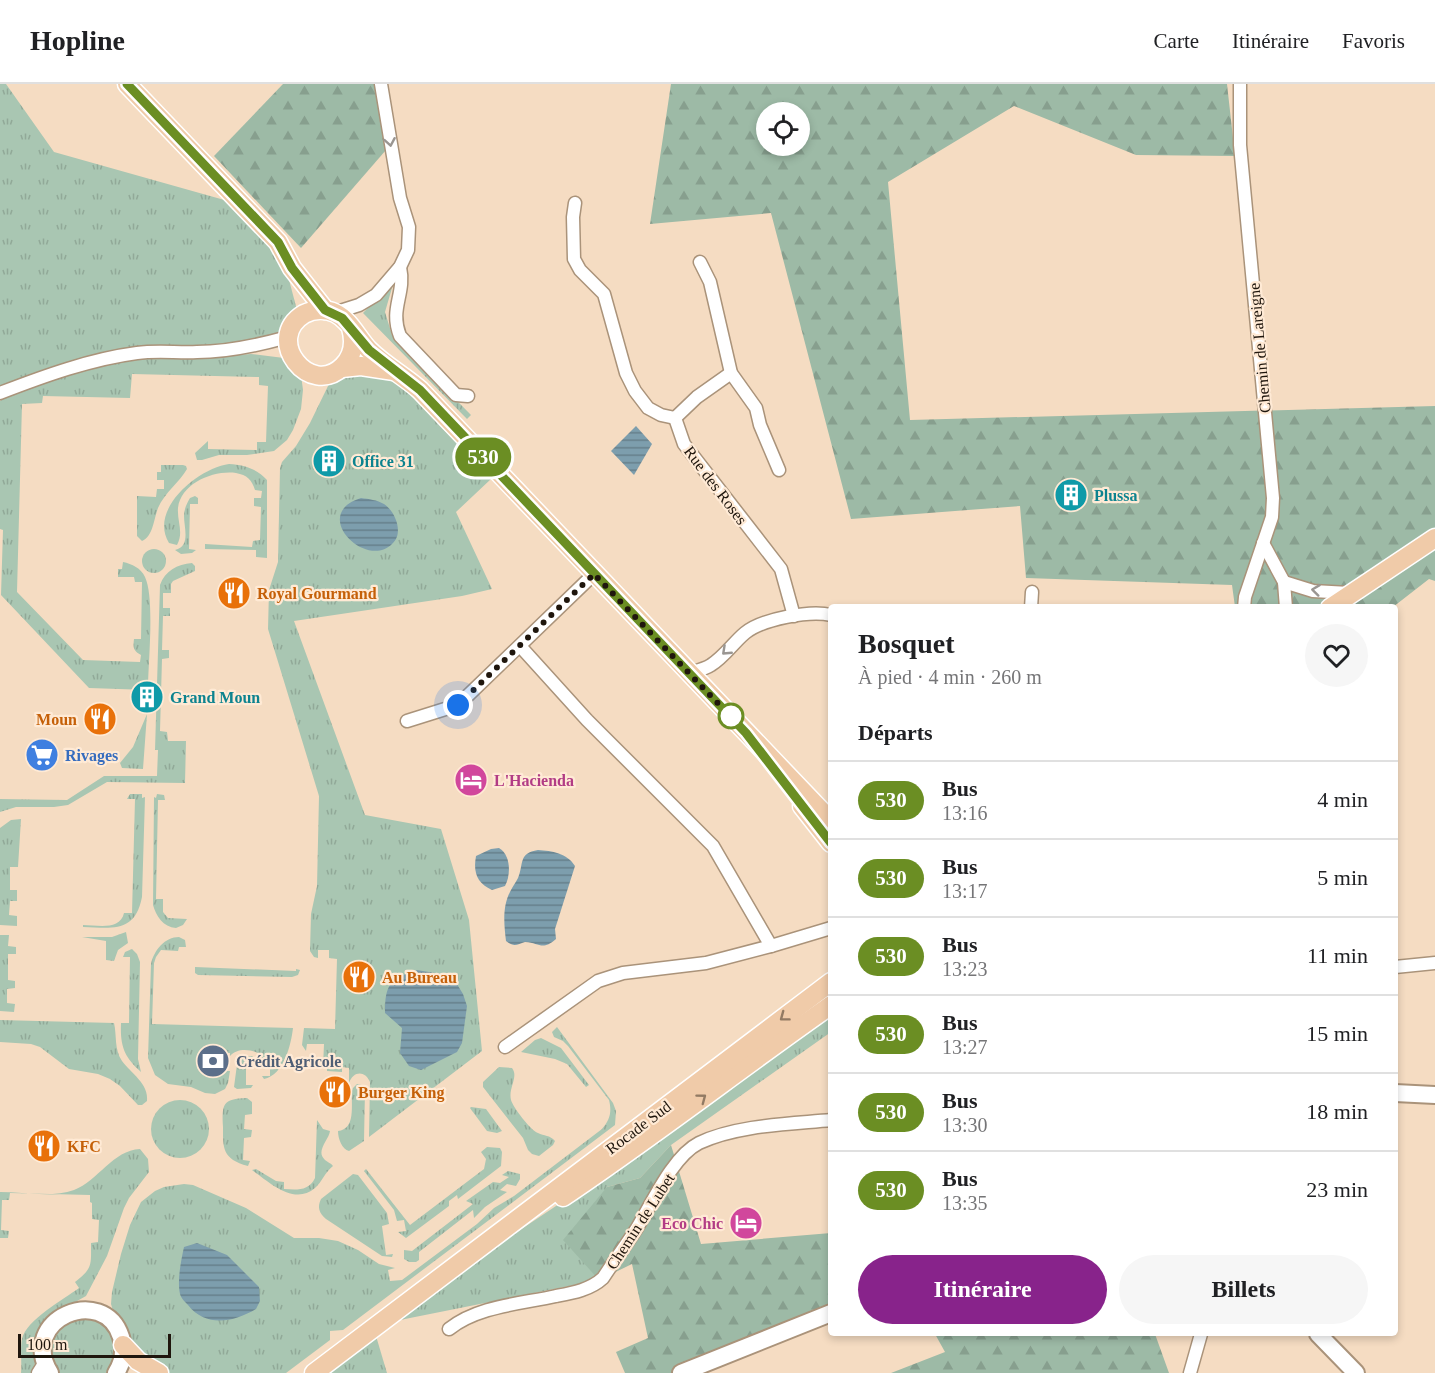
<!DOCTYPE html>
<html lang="fr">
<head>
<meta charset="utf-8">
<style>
	body { margin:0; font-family:"Times New Roman",serif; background:#f6f6f6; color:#202124; height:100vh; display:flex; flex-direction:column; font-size:22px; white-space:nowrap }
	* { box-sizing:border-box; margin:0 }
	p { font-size:20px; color:#757577 }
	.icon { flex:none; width:33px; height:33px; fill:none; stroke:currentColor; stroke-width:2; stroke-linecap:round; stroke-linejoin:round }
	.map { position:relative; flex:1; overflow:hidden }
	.panel { position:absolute; left:828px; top:520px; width:570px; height:732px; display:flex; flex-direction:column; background:#fff; border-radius:6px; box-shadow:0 3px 9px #0003 }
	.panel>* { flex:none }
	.badge { padding:0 12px; border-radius:20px; font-size:21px; line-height:39px }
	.fabs { position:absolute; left:756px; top:18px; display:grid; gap:12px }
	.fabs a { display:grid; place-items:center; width:54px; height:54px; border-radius:50%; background:#fff; box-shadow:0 3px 9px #0003; font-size:30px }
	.scale { position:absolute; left:18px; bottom:15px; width:153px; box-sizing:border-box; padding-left:6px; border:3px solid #1f160d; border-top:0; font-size:16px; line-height:21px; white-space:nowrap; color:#1f160d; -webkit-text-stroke:4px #ffead5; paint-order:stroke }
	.you { position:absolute; width:30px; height:30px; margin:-15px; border:4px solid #fff; border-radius:50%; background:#1a73e8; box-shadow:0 0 0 9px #1a73e833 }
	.map>.badge { position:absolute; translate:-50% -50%; box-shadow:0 0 0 3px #fff }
	h2 { padding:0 30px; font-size:22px; line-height:54px }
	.round { display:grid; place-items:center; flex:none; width:63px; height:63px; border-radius:32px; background:#f6f6f6 }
	.overview { display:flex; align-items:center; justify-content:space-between; height:102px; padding:0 30px }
	h1 { font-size:28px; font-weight:700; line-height:45px }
	.cta { display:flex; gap:12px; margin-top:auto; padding:12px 30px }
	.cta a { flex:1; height:69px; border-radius:36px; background:#88238b; color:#fff; font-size:24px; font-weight:700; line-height:69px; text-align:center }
	.cta a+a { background:#f6f6f6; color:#202124 }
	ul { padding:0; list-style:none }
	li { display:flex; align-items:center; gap:18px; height:78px; padding:0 30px; border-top:2px solid #e0e0e0 }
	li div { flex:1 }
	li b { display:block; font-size:22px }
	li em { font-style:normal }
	li .badge { min-width:66px; font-weight:700; text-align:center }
	header { display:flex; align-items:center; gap:36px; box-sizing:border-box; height:84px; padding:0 30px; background:#fff; border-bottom:2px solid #e0e0e0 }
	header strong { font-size:28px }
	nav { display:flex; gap:33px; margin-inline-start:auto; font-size:21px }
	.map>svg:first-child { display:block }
	.grass { fill:url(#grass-tufts) }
	.forest { fill:url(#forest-firs); fill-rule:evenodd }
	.water { fill:url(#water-rules) }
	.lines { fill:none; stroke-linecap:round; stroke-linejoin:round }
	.street-casing { stroke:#aa937a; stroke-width:15 }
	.secondary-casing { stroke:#aa937a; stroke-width:20 }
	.primary-casing { stroke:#fff; stroke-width:21 }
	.street { stroke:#fff; stroke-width:12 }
	.secondary { stroke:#fff; stroke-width:16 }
	.primary { stroke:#f0cba9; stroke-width:18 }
	.oneway { stroke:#9a9692 }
	.oneway2 { stroke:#927a63 }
	.line-casing { stroke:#fff; stroke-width:14 }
	.line { stroke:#6b8e23; stroke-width:9 }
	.walk { stroke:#1f160d; stroke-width:6; stroke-dasharray:0 10.8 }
	.stop-dot { fill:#fff; stroke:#6b8e23; stroke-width:3 }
	.labels { text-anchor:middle; stroke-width:4.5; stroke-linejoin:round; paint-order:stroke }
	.street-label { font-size:16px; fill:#1f160d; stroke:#ffead5 }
	.culture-label { font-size:16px; font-weight:bold; fill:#0d838f; stroke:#ffead5; text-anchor:start }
	.food-label { font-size:16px; font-weight:bold; fill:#c56008; stroke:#ffead5; text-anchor:start }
	.shop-label { font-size:16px; font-weight:bold; fill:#366cbe; stroke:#ffead5; text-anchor:start }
	.hotel-label { font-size:16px; font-weight:bold; fill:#b23c85; stroke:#ffead5; text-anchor:start }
	.service-label { font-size:16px; font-weight:bold; fill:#4e5e75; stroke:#ffead5; text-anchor:start }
</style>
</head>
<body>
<header>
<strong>Hopline</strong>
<nav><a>Carte</a><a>Itinéraire</a><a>Favoris</a></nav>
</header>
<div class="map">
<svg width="1435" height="1289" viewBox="0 0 1435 1289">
	<defs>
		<pattern id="grass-tufts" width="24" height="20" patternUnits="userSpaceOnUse" patternTransform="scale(1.5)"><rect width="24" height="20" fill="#a9c6b2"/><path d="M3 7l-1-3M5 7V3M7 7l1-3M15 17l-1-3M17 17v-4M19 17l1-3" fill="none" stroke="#91a998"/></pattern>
		<pattern id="forest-firs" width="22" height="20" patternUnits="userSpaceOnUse" patternTransform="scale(1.5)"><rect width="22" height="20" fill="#9dbaa6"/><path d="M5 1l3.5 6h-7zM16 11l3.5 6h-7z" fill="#879f8e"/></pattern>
		<pattern id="water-rules" width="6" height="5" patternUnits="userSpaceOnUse" patternTransform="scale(1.5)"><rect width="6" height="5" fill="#7d9ead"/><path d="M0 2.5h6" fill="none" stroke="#66808b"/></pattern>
	</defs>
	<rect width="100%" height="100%" fill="#f5dcc2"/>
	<g class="grass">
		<path d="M0 0H6L54 68 235 119 264 150 288 192 297 226 282 248 275 251 224 261 185 263 151 261 126 265 0 303Z"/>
		<path d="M394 197 385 228 392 251 471 331 467 335 363 229Z"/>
		<path d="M251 270 284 274 301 291 303 306 301 325 293 346 287 356 274 367 247 371H219L202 376H197L195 369 208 357V365L257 366V358H266L268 302 259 301V293L132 290 130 314 43 312 42 319 22 320 17 508 83 576 140 578 141 571C133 567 133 563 134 555H141L142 498H135L134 493H118V485H122L123 478C132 480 141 484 145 493 155 514 148 580 148 606L89 604 1 511 3 446 0 445V317L4 312 41 299 91 284 138 274H196Z"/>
		<path d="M356 286 396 296 491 395 456 428 492 505 462 512 294 537 365 731 441 745 469 836 482 967 369 1053 370 998C365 986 353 987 349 999V984L342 983V988L327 987V983H323L324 960H307L306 967 302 961 304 944 335 945 337 875 329 874V866H318V874L314 873 310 867 311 830 317 802 319 712 268 545 269 506 278 478 280 384 282 378 296 362 310 339 328 302 332 298Z"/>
		<path d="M229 380C245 381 257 385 267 396V474L256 473V466L205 465V460L252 463 253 457 260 456 261 423 254 422V414H261L262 407 255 406C252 396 247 391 236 389 214 386 181 399 178 424 177 438 184 448 177 461L169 459C148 425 199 384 229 380Z"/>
		<path d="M161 381H183L186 382 187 385C179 399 165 408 158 424 154 434 153 453 142 457L137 452V412L156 413 157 405H164V396H157V388H161Z"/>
		<path d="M195 412 198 414V420H190L189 465 196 466 192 469 181 470 175 466C191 462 184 444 184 432 184 425 187 419 190 414Z"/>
		<circle cx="154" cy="477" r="12"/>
		<path d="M192 479 195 482V487L173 497 171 500V509H163V524H170V532H163L162 566H169V574L162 575 160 647 167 648 168 657H186L185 699 107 698 68 721 54 723H16L0 728V715L67 716 104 692H157L158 666H155L160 501C165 487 177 480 192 479Z"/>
		<path d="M147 630 143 685 122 684 120 679 133 663Z"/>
		<path d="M130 710H142V714L145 713 142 813C135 849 113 844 83 843V841C97 841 120 847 124 829H132L135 715H127Z"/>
		<path d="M157 710 164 711 165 716H158L156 815H163V828L168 834 187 835 183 841 176 844C163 843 156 832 153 821L154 713 156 714Z"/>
		<path d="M21 735 18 783H10V806H17V817H10L9 831 17 832V842L0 841V744L11 736Z"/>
		<path d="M126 848 128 859 118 866 114 877 106 876V857L82 853H112Z"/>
		<path d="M0 851H9L8 862 16 863V870H8V896L15 897V904L7 905V919L15 920 14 928 0 927Z"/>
		<path d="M179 853 185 856 186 863H179L178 867 161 866 156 873 154 879 152 940 293 944C291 961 284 991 264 995L262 992H270V977H261L258 969C249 965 237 964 230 972V969H204L203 986 230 987 228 999 225 1005 215 1010 205 1009 191 1003 168 1000 155 991 148 974 151 880C154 866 165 853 179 853Z"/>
		<path d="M132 865 137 870 140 878 138 975 141 988C124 973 120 962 121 939H129L130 873H123L125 868Z"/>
		<path d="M195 883 296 887V885L300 886 298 891 292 893 198 891 195 889Z"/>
		<path d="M831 929V948L671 1061 640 1094 607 1103 599 1196 395 1237 514 1150 640 1066Z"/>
		<path d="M0 936 114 939C117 952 114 965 122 977 131 989 149 1000 147 1017L142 1021H138L120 1002 110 995 98 990 69 985 40 963 31 960 0 958Z"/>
		<path d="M557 943 613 1019 616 1027 615 1041 343 1246 330 1247V1256L286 1289H166L140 1275 114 1230 111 1220 112 1208 121 1170 130 1141 141 1118 155 1107 164 1103 184 1100 193 1101 246 1124 294 1154H319L338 1157 358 1166 379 1180 395 1184 388 1186 390 1197 402 1196 477 1140 494 1124 514 1112 602 1045C610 1036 612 1028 609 1016L568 962 563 957 554 953 552 948Z"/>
		<path d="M541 954 561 964 589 1001 586 1003 567 980 555 975 521 968 535 956Z"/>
		<path d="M238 973 252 972 255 975V977L246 978V1001H253L251 1004 237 1005 234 1003Z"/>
		<path d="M499 983 512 984C519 993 508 1004 511 1016 513 1023 530 1046 538 1049 544 1052 550 1051 555 1057L553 1061 539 1072 532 1070 528 1066 523 1054 483 1003V998Z"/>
		<path d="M357 1000 362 1001 365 1006 364 1057 349 1067C342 1065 338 1055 338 1047 356 1045 351 1022 352 1007L353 1004Z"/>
		<path d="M247 1014 252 1018V1030L245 1031 244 1045 252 1046 251 1053 244 1054 243 1076 250 1077 248 1082C222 1075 223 1064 223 1043 222 1020 222 1015 247 1014Z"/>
		<circle cx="180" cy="1045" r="29"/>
		<path d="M471 1023 486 1025 502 1047 497 1049 487 1047 470 1024Z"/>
		<path d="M317 1036 323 1045 330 1047C329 1056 315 1067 325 1076 327 1078 331 1079 333 1082 325 1088 322 1098 315 1104 294 1122 269 1098 252 1086L256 1085 276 1097 284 1098V1105C297 1106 309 1107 315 1094Z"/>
		<path d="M487 1063 500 1064 502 1068 501 1082 458 1115 457 1111 449 1117V1122L406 1154 398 1148 406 1147 404 1136 397 1137 394 1126 364 1087 366 1085 410 1141 484 1085 486 1075 481 1068Z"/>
		<path d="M140 1065 148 1075 149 1088 129 1114 124 1124 107 1172 86 1212 52 1231 36 1267 34 1289H21C22 1278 20 1266 22 1255 26 1236 64 1215 79 1204L75 1198C93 1184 91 1181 91 1159L98 1158 99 1136 92 1135V1119L90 1118V1111L10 1109 9 1116H2L1 1146 9 1147 8 1154H0V1108C23 1108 52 1114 74 1106 98 1097 113 1066 140 1065Z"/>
		<path d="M508 1087 520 1090V1095L516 1102 507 1100 500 1106 507 1108 485 1123 474 1134 473 1126 419 1168V1176L416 1178H409L404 1175V1166L412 1167 473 1120 466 1117 493 1098 500 1099 509 1093 502 1091Z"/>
		<path d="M353 1090 358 1091 387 1129 389 1140 382 1142 386 1171 393 1170 392 1173 382 1172 326 1135C319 1129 317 1123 321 1115Z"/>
		<path d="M86 1233C115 1243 123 1262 106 1289H59C43 1273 49 1242 72 1235 76 1233 81 1234 86 1233Z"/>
		<path d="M376 1252 387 1289H328Z"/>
	</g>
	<g class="forest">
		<path d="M283 0H374L386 66 301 164 214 72Z"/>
		<path d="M671 0H1227L1235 72 1136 71 1014 22 888 98 910 336 1435 322V497L1429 495 1393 523H1235L1232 501 1026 494 1020 422 851 435 771 129 650 140ZM766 28H800V62H766Z"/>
		<path d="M671 1061 701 1160 831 1149V1234L680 1289H625L616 1268 648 1254 632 1180 599 1196 563 1156 607 1103 640 1094Z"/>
		<path d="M935 1250H1155L1169 1289H891L945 1268Z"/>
	</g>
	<g class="water">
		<path d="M636 342 652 360 634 391 611 367Z"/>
		<path d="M361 414C369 415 377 416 384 420 396 428 404 450 392 460 366 486 309 430 361 414Z"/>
		<path d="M499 764C511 771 511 791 505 802L492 806C477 799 473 789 476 772L491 765Z"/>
		<path d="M538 766C552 767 567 769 575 782L555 845 556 855C542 867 540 859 525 858 517 861 513 863 506 857 504 840 502 822 511 806 513 802 516 798 518 794 524 780 518 769 538 766Z"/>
		<path d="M417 886 452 892 463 910 467 922 462 959 457 968 421 986 409 982 400 969 402 944 385 929C385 900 390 895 417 886Z"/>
		<path d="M197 1159 227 1171 259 1203 260 1217 256 1225C234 1238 206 1244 188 1221 185 1218 181 1214 180 1210 177 1196 181 1177 184 1163Z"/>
	</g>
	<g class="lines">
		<defs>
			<g id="street">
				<path d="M1240 0V61L1273 414 1272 433 1245 513 1244 524"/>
				<path d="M575 119 573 133 574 175 580 186 604 210 626 289 635 307 648 324 661 331 675 334"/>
				<path d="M700 178 710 198 731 289 756 324 760 341 779 386"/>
				<path d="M400 183C406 210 389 224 400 252L456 311 468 312"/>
				<path d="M334 229 359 221 376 211 400 183 408 166 409 143 400 114 381 0"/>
				<path d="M0 309C44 292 91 275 137 269 158 266 177 269 197 268 228 268 259 261 288 253"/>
				<path d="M675 334 684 360 781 485 794 532"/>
				<path d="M675 334 697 313 731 289"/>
				<path d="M1263 459 1284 498 1286 524"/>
				<path d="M1284 498 1313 507 1349 509"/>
				<path d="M1031 524 1032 508"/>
				<path d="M520 562 587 636 713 762 771 862"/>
				<path d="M689 589C696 587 705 585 711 581 724 573 734 558 745 549 762 535 810 526 831 531"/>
				<path d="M407 637 458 621 594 490"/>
				<path d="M1395 883 1435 879"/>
				<path d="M505 963 598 897 623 889 706 879 771 862 831 844"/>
				<path d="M449 1245C478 1222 520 1220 556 1212 572 1209 590 1206 603 1194 614 1177 626 1161 637 1144 652 1119 673 1072 699 1059 737 1041 790 1040 831 1036"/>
				<path d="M38 1289 45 1278"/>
				<path d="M1190 1289 1201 1250"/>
			</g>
			<g id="secondary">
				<path d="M1395 1009 1435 1011"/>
				<path d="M1318 1250 1356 1289"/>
				<path d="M50 1289C17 1235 104 1199 121 1253 125 1265 123 1278 116 1289"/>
				<path d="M681 1289 831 1229"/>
			</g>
			<g id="primary">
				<path d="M127 0 278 158 292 184 325 226"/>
				<path d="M351 244C355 258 354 271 343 282 310 315 263 255 304 230 314 225 326 225 335 229 350 236 358 255 369 266 384 281 404 292 420 306L831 737"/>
				<path d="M342 284 361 282 394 287"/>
				<path d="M1330 524 1435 454"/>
				<path d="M802 722 831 759"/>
				<path d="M563 1113C654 1052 741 984 831 921"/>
				<path d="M123 1261 138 1277 159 1289"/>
				<path d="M314 1289C486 1158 658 1027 831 898"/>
			</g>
		</defs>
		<use href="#street" class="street-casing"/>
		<use href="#secondary" class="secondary-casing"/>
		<use href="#primary" class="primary-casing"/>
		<use href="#street" class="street"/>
		<use href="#secondary" class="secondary"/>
		<use href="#primary" class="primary"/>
	</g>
	<defs><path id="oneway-chevron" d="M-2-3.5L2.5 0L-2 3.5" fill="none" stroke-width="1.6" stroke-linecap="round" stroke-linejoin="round" transform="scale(1.5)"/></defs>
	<g class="oneway">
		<use href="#oneway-chevron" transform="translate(390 58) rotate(80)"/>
		<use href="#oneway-chevron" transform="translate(1316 506) rotate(-173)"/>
		<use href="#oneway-chevron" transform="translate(726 567) rotate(137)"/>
	</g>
	<g class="oneway2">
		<use href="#oneway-chevron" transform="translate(784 933) rotate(143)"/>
		<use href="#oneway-chevron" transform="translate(702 1014) rotate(-37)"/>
	</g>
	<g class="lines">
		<defs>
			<path id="line" d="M127 0 278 158 292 184 325 226 342 234 369 266 420 306 746 649 831 759"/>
		</defs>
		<use href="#line" class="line-casing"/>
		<use href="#line" class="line"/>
		<path class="walk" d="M458 621 594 490 732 634 731 632"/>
	</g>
	<defs>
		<symbol id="building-disc" viewBox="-11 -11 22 22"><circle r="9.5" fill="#0f9aa8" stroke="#ffead5"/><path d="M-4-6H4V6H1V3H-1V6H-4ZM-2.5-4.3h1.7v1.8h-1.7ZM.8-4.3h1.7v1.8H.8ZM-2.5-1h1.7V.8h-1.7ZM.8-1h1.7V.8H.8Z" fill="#fff"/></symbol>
		<symbol id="restaurant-disc" viewBox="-11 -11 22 22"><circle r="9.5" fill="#e8710a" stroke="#ffead5"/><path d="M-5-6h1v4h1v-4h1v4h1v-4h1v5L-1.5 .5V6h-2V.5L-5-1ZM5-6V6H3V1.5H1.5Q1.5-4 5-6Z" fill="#fff"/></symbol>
		<symbol id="supermarket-disc" viewBox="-11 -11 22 22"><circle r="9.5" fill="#3f7fe0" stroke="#ffead5"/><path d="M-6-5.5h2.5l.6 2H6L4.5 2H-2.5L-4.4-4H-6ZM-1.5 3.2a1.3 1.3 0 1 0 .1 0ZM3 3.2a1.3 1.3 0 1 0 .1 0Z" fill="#fff"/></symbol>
		<symbol id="hotel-disc" viewBox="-11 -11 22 22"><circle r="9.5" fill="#d1479c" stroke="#ffead5"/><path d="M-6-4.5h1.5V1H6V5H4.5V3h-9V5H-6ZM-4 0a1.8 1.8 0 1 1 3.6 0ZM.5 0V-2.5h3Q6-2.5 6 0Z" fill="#fff"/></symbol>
		<symbol id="bank-disc" viewBox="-11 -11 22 22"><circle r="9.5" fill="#5c6f8a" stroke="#ffead5"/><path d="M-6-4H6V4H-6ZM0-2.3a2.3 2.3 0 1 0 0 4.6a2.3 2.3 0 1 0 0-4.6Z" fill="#fff"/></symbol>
	</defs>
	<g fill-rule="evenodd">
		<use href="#building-disc" x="310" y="358" width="38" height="38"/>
		<use href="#building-disc" x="1052" y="392" width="38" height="38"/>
		<use href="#restaurant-disc" x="215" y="490" width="38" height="38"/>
		<use href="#building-disc" x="128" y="594" width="38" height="38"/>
		<use href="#restaurant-disc" x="81" y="616" width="38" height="38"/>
		<use href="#supermarket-disc" x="23" y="652" width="38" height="38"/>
		<use href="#hotel-disc" x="452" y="677" width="38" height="38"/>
		<use href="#restaurant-disc" x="340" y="874" width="38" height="38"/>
		<use href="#bank-disc" x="194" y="958" width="38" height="38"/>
		<use href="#restaurant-disc" x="316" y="989" width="38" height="38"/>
		<use href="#restaurant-disc" x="25" y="1043" width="38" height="38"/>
		<use href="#hotel-disc" x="727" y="1120" width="38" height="38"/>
	</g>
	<circle class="stop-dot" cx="731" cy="632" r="12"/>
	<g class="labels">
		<g class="street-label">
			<text transform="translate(1259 264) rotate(-95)" y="6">Chemin de Lareigne</text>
			<text transform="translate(716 401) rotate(53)" y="6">Rue des Roses</text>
			<text transform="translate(638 1043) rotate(-37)" y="6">Rocade Sud</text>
			<text transform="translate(640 1137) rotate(-57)" y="6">Chemin de Lubet</text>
		</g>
		<g class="culture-label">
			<text x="352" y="383">Office 31</text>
			<text x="1094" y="417">Plussa</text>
			<text x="170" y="619">Grand Moun</text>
		</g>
		<g class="food-label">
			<text x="257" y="515">Royal Gourmand</text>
			<text x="77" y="641" text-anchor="end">Moun</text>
			<text x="382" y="899">Au Bureau</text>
			<text x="358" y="1014">Burger King</text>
			<text x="67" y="1068">KFC</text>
		</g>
		<g class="shop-label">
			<text x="65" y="677">Rivages</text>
		</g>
		<g class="hotel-label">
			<text x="494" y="702">L'Hacienda</text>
			<text x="723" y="1145" text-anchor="end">Eco Chic</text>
		</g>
		<g class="service-label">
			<text x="236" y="983">Crédit Agricole</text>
		</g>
	</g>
</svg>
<div class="fabs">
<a><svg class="icon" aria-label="locate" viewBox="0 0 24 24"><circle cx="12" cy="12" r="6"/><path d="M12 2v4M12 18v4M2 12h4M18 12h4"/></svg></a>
</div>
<div class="scale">100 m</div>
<div class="you" style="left:458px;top:621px"></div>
<b class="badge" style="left:483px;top:373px;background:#6b8e23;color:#fff">530</b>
<section class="panel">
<div class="overview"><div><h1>Bosquet</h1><p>À pied · 4 min · 260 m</p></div><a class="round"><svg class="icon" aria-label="heart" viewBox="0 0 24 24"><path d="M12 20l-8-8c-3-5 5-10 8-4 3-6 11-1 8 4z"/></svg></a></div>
<h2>Départs</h2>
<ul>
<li><span class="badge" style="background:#6b8e23;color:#fff">530</span><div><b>Bus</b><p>13:16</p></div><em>4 min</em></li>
<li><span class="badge" style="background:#6b8e23;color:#fff">530</span><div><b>Bus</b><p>13:17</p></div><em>5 min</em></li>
<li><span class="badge" style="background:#6b8e23;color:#fff">530</span><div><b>Bus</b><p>13:23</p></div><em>11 min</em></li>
<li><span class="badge" style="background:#6b8e23;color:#fff">530</span><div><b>Bus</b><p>13:27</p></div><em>15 min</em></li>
<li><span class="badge" style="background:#6b8e23;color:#fff">530</span><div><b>Bus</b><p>13:30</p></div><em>18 min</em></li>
<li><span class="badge" style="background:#6b8e23;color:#fff">530</span><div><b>Bus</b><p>13:35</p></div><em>23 min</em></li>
</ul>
<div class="cta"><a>Itinéraire</a><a>Billets</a></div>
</section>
</div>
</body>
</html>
